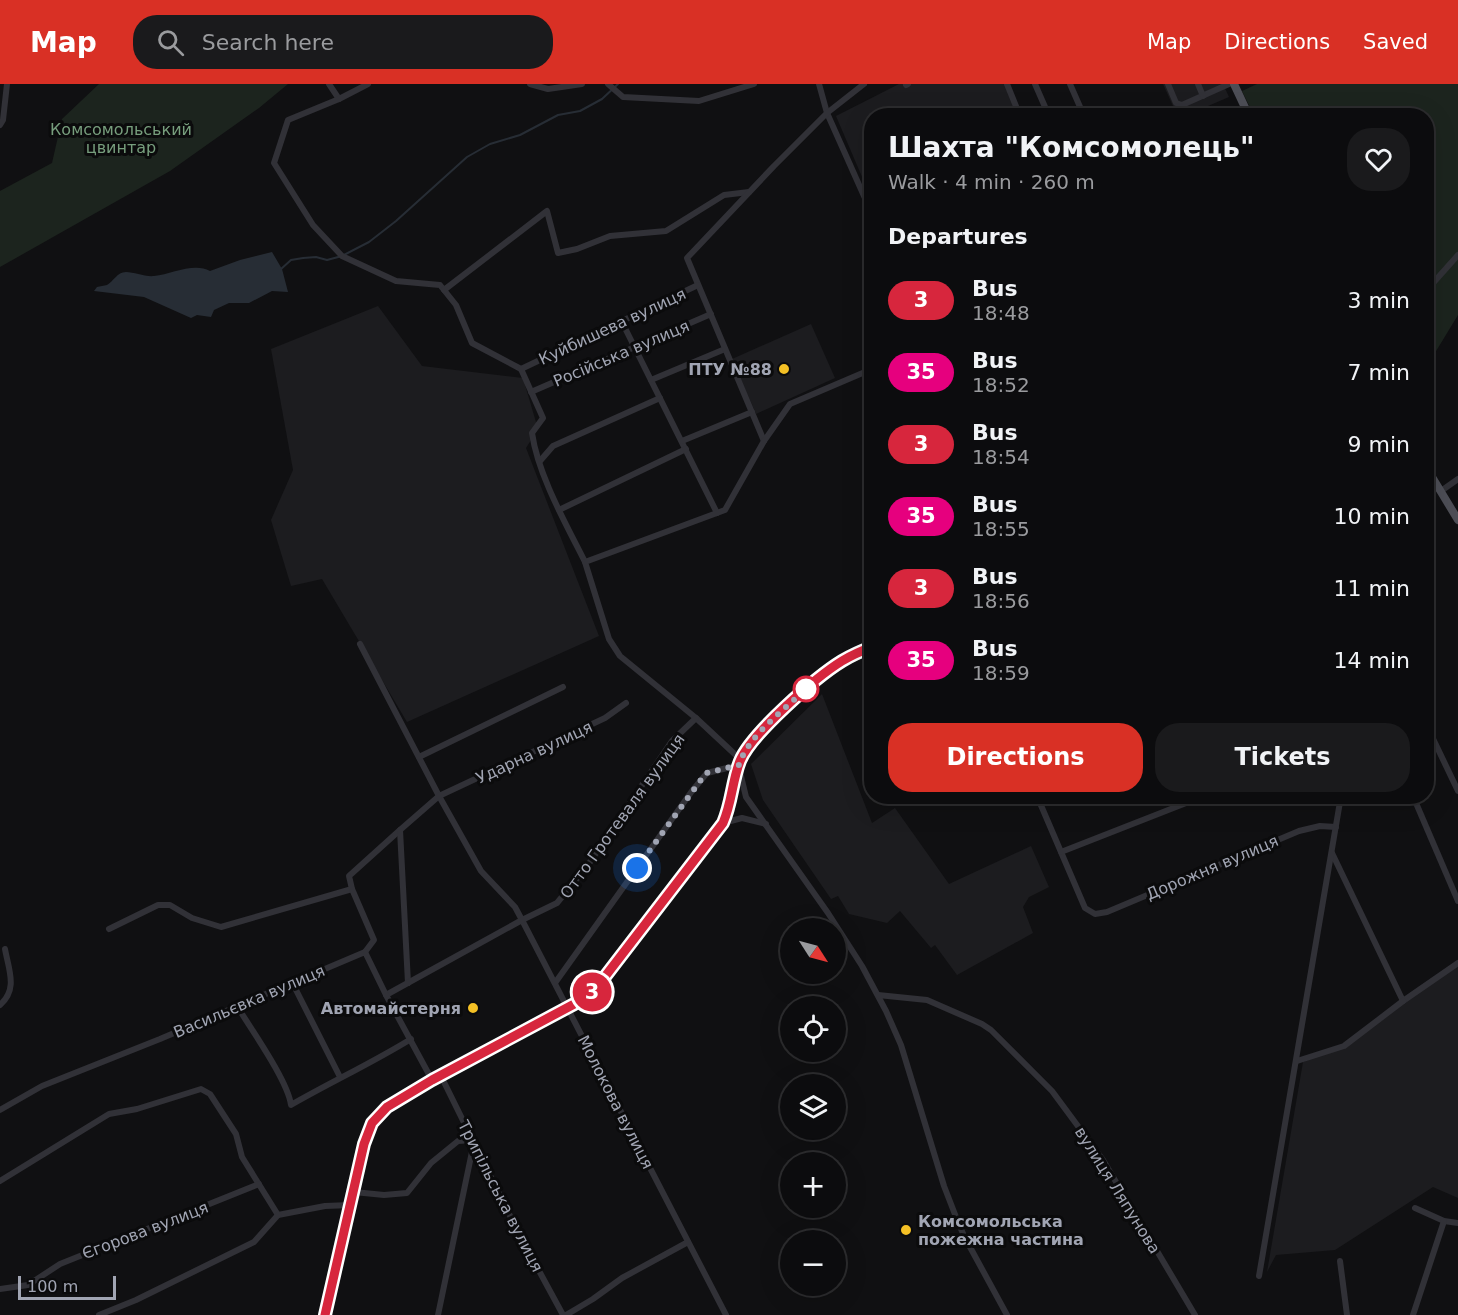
<!DOCTYPE html>
<html lang="en">
<head>
<meta charset="utf-8">
<style>
	body { margin:0; font-family:"DejaVu Sans",sans-serif; background:#1a1a1c; color:#f1f3f6; height:100vh; display:flex; flex-direction:column; font-size:22px; white-space:nowrap }
	* { box-sizing:border-box; margin:0 }
	p { font-size:20px; color:#9a9b9e }
	.icon { flex:none; width:33px; height:33px; fill:none; stroke:currentColor; stroke-width:2; stroke-linecap:round; stroke-linejoin:round }
	.map { position:relative; flex:1; overflow:hidden }
	.drawer { position:absolute; left:864px; top:24px; width:570px; height:696px; display:flex; flex-direction:column; background:#0c0c0e; border-radius:24px; box-shadow:0 6px 24px #0002,0 0 0 2px #2c2c2e }
	.drawer>* { flex:none }
	.badge { padding:0 12px; border-radius:20px; font-size:21px; line-height:39px }
	.needle { width:39px; rotate:126deg }
	.buttons { position:absolute; left:780px; top:834px; display:grid; gap:12px }
	.buttons a { display:grid; place-items:center; width:66px; height:66px; border-radius:50%; background:#0c0c0e; box-shadow:0 6px 24px #0002,0 0 0 2px #2c2c2e; font-size:30px }
	.scale { position:absolute; left:18px; bottom:15px; width:98px; box-sizing:border-box; padding-left:6px; border:3px solid #a1a5b3; border-top:0; font-size:16px; line-height:21px; white-space:nowrap; color:#a1a5b3; -webkit-text-stroke:4px #0b0b0c; paint-order:stroke }
	.you { position:absolute; width:30px; height:30px; margin:-15px; border:4px solid #fff; border-radius:50%; background:#1a73e8; box-shadow:0 0 0 9px #1a73e833 }
	.map>.badge { position:absolute; translate:-50% -50%; box-shadow:0 0 0 3px #fff }
	h2 { padding:0 24px; font-size:22px; line-height:54px }
	.round { display:grid; place-items:center; flex:none; width:63px; height:63px; border-radius:24px; background:#1a1a1c }
	.headline { display:flex; align-items:center; justify-content:space-between; height:102px; padding:0 24px }
	h1 { font-size:28px; font-weight:700; line-height:45px }
	.cta { display:flex; gap:12px; margin-top:auto; padding:12px 24px }
	.cta a { flex:1; height:69px; border-radius:24px; background:#d93025; color:#fff; font-size:24px; font-weight:700; line-height:69px; text-align:center }
	.cta a+a { background:#1a1a1c; color:#f1f3f6 }
	ul { padding:0; list-style:none }
	li { display:flex; align-items:center; gap:18px; height:72px; padding:0 24px }
	li div { flex:1 }
	li b { display:block; font-size:22px }
	li em { font-style:normal }
	li .badge { min-width:66px; font-weight:700; text-align:center }
	header { display:flex; align-items:center; gap:36px; box-sizing:border-box; height:84px; padding:0 30px; background:#d93025; color:#fff }
	header strong { font-size:28px }
	nav { display:flex; gap:33px; margin-inline-start:auto; font-size:21px }
	.search { width:420px; height:54px; background:#1a1a1c; display:flex; align-items:center; gap:15px; box-sizing:border-box; padding:0 21px; border-radius:24px; color:#9a9b9e; font-size:22px }
	.map>svg:first-child { display:block }
	.built { fill:#1c1c1f }
	.green { fill:#1c241e }
	.water { fill:#272d35 }
	.lines { fill:none; stroke-linecap:round; stroke-linejoin:round }
	.stream { stroke:#272d35; stroke-width:2 }
	.minor { stroke:#313137; stroke-width:6 }
	.major { stroke:#4d4e56; stroke-width:8 }
	.line-casing { stroke:#fff; stroke-width:14 }
	.line { stroke:#d7263d; stroke-width:9 }
	.walk { stroke:#a1a5b3; stroke-width:6; stroke-dasharray:0 10.8 }
	.poi-dot { fill:#f4c025; stroke:#0b0b0c; stroke-width:2 }
	.stop-dot { fill:#fff; stroke:#d7263d; stroke-width:3 }
	.labels { text-anchor:middle; stroke-width:6; stroke-linejoin:round; paint-order:stroke }
	.park-label { font-size:16px; fill:#779e7d; stroke:#0b0b0c }
	.street-label { font-size:16px; fill:#a1a5b3; stroke:#0b0b0c }
	.poi-label { font-size:16px; font-weight:bold; fill:#a1a5b3; stroke:#0b0b0c; text-anchor:end }
</style>
</head>
<body>
<header>
<strong>Map</strong>
<div class="search"><svg class="icon" aria-label="search" viewBox="0 0 24 24"><circle cx="10" cy="10" r="6"/><path d="M15 15l6 6"/></svg>Search here</div>
<nav><a>Map</a><a>Directions</a><a>Saved</a></nav>
</header>
<div class="map">
<svg width="1458" height="1231" viewBox="0 0 1458 1231">
	<rect width="100%" height="100%" fill="#101012"/>
	<g class="built">
		<path d="M899 0H1005L1018 31 872 32 871 114 836 32Z"/>
		<path d="M1163 0H1223L1229 13 1187 31H1177Z"/>
		<path d="M378 222 422 282 523 294 538 345 526 364 599 552 407 638 322 495 291 502 271 436 293 386 271 265Z"/>
		<path d="M811 240 835 294 756 330 732 275Z"/>
		<path d="M822 610 872 739 895 724 949 800 1031 762 1049 803 1029 813 1023 823 1033 849 957 891 935 861 931 864 900 827 887 839 849 830 838 812 831 815 763 716 751 680Z"/>
		<path d="M1458 876V1114L1433 1103 1335 1166 1276 1171 1267 1188 1303 978 1341 962 1414 906Z"/>
	</g>
	<g class="green">
		<path d="M99 0H288L259 24 170 87 0 183V107L52 79 62 35Z"/>
		<path d="M1257 0H1458V231L1427 282 1426 32 1254 31 1242 7Z"/>
	</g>
	<path class="water" d="M272 168 282 185 288 208 272 207 249 219H229L214 226 211 233 197 231 191 234 144 213 94 207 97 203C100 202 104 202 107 201 113 198 117 188 126 188 134 188 145 193 154 192 172 190 194 178 210 187L240 176Z"/>
	<g class="lines">
		<path class="stream" d="M281 185 291 176 303 174 316 173 327 176 342 172 369 158 396 137 467 73 490 60 520 51 558 31 580 27 602 15 618 0"/>
		<g class="minor">
			<path d="M329 0 339 15"/>
			<path d="M368 0 339 15 288 36 274 79 313 141 342 172 396 197 440 201 456 221 472 259 521 285"/>
			<path d="M530 0 548 5 582 0"/>
			<path d="M608 0 623 13 699 17 754 0"/>
			<path d="M819 0 827 29 872 130"/>
			<path d="M1007 0 1020 32"/>
			<path d="M1035 0 1049 32"/>
			<path d="M1070 0 1084 32"/>
			<path d="M1168 0 1176 19 1182 21 1229 0"/>
			<path d="M1198 0 1203 12"/>
			<path d="M906 1 908 0"/>
			<path d="M0 41 3 36 7 0"/>
			<path d="M444 206 547 127 558 169 577 165 610 152 666 147 724 111 749 108"/>
			<path d="M1426 207 1458 171"/>
			<path d="M622 238 717 429"/>
			<path d="M651 296 725 265"/>
			<path d="M531 308 711 230"/>
			<path d="M682 357 752 328"/>
			<path d="M764 357 687 174 774 82 827 29 864 0"/>
			<path d="M540 377 553 362 660 314"/>
			<path d="M1441 407 1458 395"/>
			<path d="M559 426 686 365"/>
			<path d="M585 478C566 440 538 391 532 349L543 334 521 285 698 201"/>
			<path d="M360 560 439 712 481 787 515 823 522 836 726 1231"/>
			<path d="M1426 640 1458 707"/>
			<path d="M419 673 563 603"/>
			<path d="M741 676 696 634 620 572 609 555 585 478 725 426 764 357 790 320 872 285"/>
			<path d="M740 688 746 713 828 829 862 882 886 927 901 961 944 1102 956 1133 964 1152 1007 1231"/>
			<path d="M1037 712 1085 824 1095 830 1107 828 1299 747 1320 742 1336 743"/>
			<path d="M1413 712 1458 817"/>
			<path d="M1039 718 1054 712"/>
			<path d="M723 739 742 734 766 740"/>
			<path d="M1061 768 1204 712"/>
			<path d="M1332 769 1403 917 1458 879"/>
			<path d="M109 845 158 821H170L192 834 221 843 352 805"/>
			<path d="M365 868 374 856 352 805 349 792 400 746"/>
			<path d="M292 898 340 993"/>
			<path d="M408 899 400 746 439 712 605 634 626 619"/>
			<path d="M555 899 692 707 707 689 739 681"/>
			<path d="M386 911 522 836 557 819 588 781 672 657 696 634"/>
			<path d="M878 911 927 916 982 940 991 946 1052 1007 1103 1076 1195 1231"/>
			<path d="M0 921C18 905 9 887 5 865"/>
			<path d="M237 922C251 945 288 997 291 1021 331 998 372 979 411 955"/>
			<path d="M1297 977 1344 962 1403 917"/>
			<path d="M441 992 518 1148 563 1231"/>
			<path d="M0 1026 42 1002 160 955 365 868 386 911 432 996"/>
			<path d="M0 1097 109 1030 137 1025 201 1005 210 1010 236 1050 242 1073 278 1131 325 1122 351 1121"/>
			<path d="M354 1108 384 1111 407 1109 431 1079 458 1057 473 1056"/>
			<path d="M1415 1124 1444 1137 1458 1139"/>
			<path d="M1340 1177 1347 1231"/>
			<path d="M1259 1192 1341 712"/>
			<path d="M0 1205 28 1201 60 1180 259 1100"/>
			<path d="M99 1231 136 1216 254 1158 278 1131"/>
			<path d="M325 1231 364 1060 372 1039 387 1023 432 996 578 918 597 903 723 739C732 719 732 697 740 677 751 650 816 593 842 577 852 571 861 567 872 563"/>
			<path d="M438 1231 474 1058"/>
			<path d="M566 1231 593 1215 622 1194 688 1158"/>
			<path d="M1413 1231 1444 1137"/>
		</g>
		<g class="major">
			<path d="M1234 0 1249 32"/>
			<path d="M1426 383 1458 436"/>
		</g>
	</g>
	<g class="lines">
		<defs>
			<path id="line" d="M325 1231 364 1060 372 1039 387 1023 432 996 578 918 597 903 723 739C732 719 732 697 740 677 751 650 816 593 842 577 852 571 861 567 872 563"/>
		</defs>
		<use href="#line" class="line-casing"/>
		<use href="#line" class="line"/>
		<path class="walk" d="M637 784 706 689 739 681C747 653 785 625 806 605"/>
	</g>
	<g class="poi-dot">
		<circle cx="784" cy="285" r="6"/>
		<circle cx="473" cy="924" r="6"/>
		<circle cx="906" cy="1146" r="6"/>
	</g>
	<circle class="stop-dot" cx="806" cy="605" r="12"/>
	<g class="labels">
		<g class="park-label">
			<text x="121" y="51">Комсомольський<tspan x="121" dy="18">цвинтар</tspan></text>
		</g>
		<g class="street-label">
			<text transform="translate(612 242) rotate(-25)" y="6">Куйбишева вулиця</text>
			<text transform="translate(621 269) rotate(-23)" y="6">Російська вулиця</text>
			<text transform="translate(534 668) rotate(-25)" y="6">Ударна вулиця</text>
			<text transform="translate(622 732) rotate(-54)" y="6">Отто Гротеваля вулиця</text>
			<text transform="translate(1212 783) rotate(-23)" y="6">Дорожня вулиця</text>
			<text transform="translate(249 917) rotate(-23)" y="6">Васильєвка вулиця</text>
			<text transform="translate(616 1018) rotate(63)" y="6">Молокова вулиця</text>
			<text transform="translate(1118 1106) rotate(58)" y="6">вулиця Ляпунова</text>
			<text transform="translate(501 1112) rotate(63)" y="6">Трипільська вулиця</text>
			<text transform="translate(145 1146) rotate(-21)" y="6">Єгорова вулиця</text>
		</g>
		<g class="poi-label">
			<text x="772" y="291">ПТУ №88</text>
			<text x="461" y="930">Автомайстерня</text>
			<text x="918" y="1143" text-anchor="start">Комсомольська<tspan x="918" dy="18">пожежна частина</tspan></text>
		</g>
	</g>
</svg>
<div class="buttons">
<a><svg class="needle" viewBox="-14 -14 28 28"><path d="M0-13l5 13h-10z" fill="#e53935"/><path d="M0 13l5-13h-10z" fill="#9a9b9e"/></svg></a>
<a><svg class="icon" aria-label="locate" viewBox="0 0 24 24"><circle cx="12" cy="12" r="6"/><path d="M12 2v4M12 18v4M2 12h4M18 12h4"/></svg></a>
<a><svg class="icon" aria-label="layers" viewBox="0 0 24 24"><path d="M12 4l9 5-9 5-9-5zM3 14l9 5 9-5"/></svg></a>
<a>+</a>
<a>−</a>
</div>
<div class="scale">100 m</div>
<div class="you" style="left:637px;top:784px"></div>
<b class="badge" style="left:592px;top:908px;background:#d7263d;color:#fff">3</b>
<section class="drawer">
<div class="headline"><div><h1>Шахта &quot;Комсомолець&quot;</h1><p>Walk · 4 min · 260 m</p></div><a class="round"><svg class="icon" aria-label="heart" viewBox="0 0 24 24"><path d="M12 20l-8-8c-3-5 5-10 8-4 3-6 11-1 8 4z"/></svg></a></div>
<h2>Departures</h2>
<ul>
<li><span class="badge" style="background:#d7263d;color:#fff">3</span><div><b>Bus</b><p>18:48</p></div><em>3 min</em></li>
<li><span class="badge" style="background:#e6007e;color:#fff">35</span><div><b>Bus</b><p>18:52</p></div><em>7 min</em></li>
<li><span class="badge" style="background:#d7263d;color:#fff">3</span><div><b>Bus</b><p>18:54</p></div><em>9 min</em></li>
<li><span class="badge" style="background:#e6007e;color:#fff">35</span><div><b>Bus</b><p>18:55</p></div><em>10 min</em></li>
<li><span class="badge" style="background:#d7263d;color:#fff">3</span><div><b>Bus</b><p>18:56</p></div><em>11 min</em></li>
<li><span class="badge" style="background:#e6007e;color:#fff">35</span><div><b>Bus</b><p>18:59</p></div><em>14 min</em></li>
</ul>
<div class="cta"><a>Directions</a><a>Tickets</a></div>
</section>
</div>
</body>
</html>
